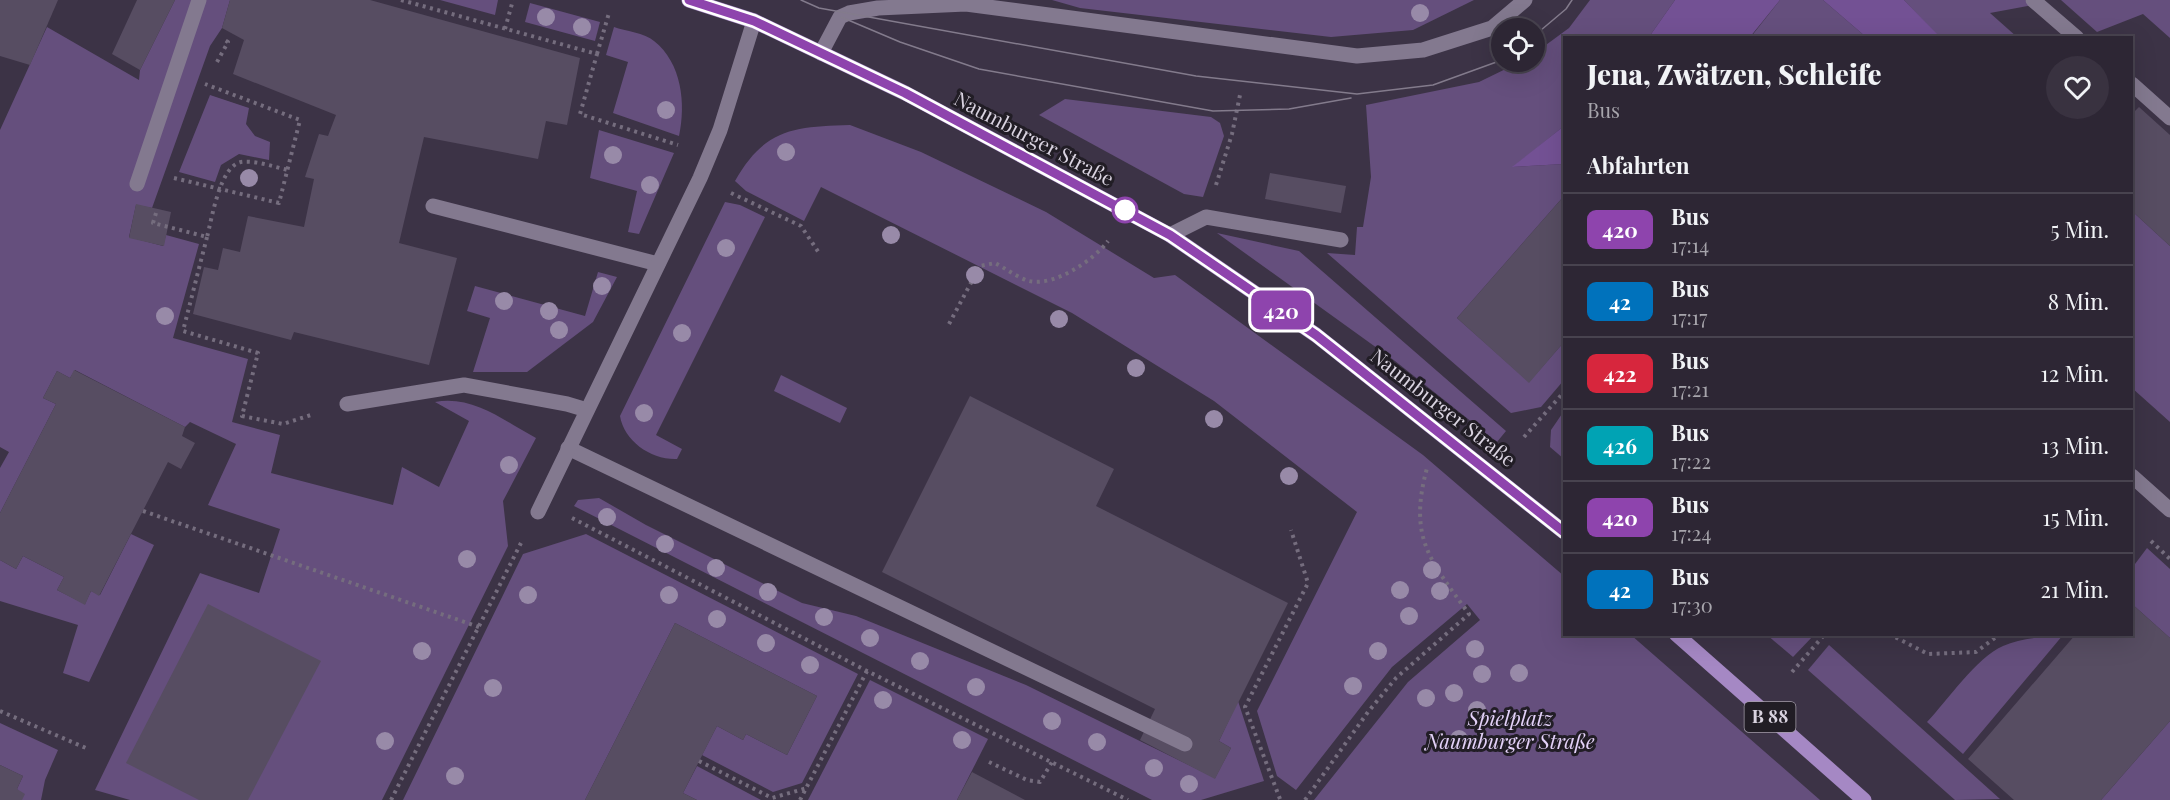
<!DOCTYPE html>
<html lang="de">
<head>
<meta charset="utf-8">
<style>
	body { margin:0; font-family:"Playfair Display",serif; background:#393240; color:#f1f3f6; height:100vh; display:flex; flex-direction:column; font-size:22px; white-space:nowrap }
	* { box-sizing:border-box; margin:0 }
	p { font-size:20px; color:#a7a5ac }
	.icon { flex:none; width:33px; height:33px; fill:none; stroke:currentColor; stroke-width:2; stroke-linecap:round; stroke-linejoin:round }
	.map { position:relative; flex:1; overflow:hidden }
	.details { position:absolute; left:1563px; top:36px; width:570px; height:600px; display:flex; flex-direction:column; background:#2d2634; border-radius:0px; box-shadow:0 6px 24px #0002,0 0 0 2px #48434f }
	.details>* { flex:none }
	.badge { padding:0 12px; border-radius:9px; font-size:21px; line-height:39px }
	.controls { position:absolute; left:1491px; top:18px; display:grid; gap:12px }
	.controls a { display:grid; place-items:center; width:54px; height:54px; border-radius:50%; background:#2d2634; box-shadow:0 6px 24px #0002,0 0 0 2px #48434f; font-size:30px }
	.map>.badge { position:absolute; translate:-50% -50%; box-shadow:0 0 0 3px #fff }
	h2 { padding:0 24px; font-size:22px; line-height:54px }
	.round { display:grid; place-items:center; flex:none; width:63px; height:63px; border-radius:32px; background:#393240 }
	.summary { display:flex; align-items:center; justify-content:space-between; height:102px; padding:0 24px }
	h1 { font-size:28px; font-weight:800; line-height:45px }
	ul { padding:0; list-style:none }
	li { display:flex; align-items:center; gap:18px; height:72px; padding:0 24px; border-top:2px solid #48434f }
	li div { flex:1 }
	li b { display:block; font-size:22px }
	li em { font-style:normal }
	li .badge { min-width:66px; font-weight:700; text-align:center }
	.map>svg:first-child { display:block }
	.green { fill:#654f7d }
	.forest { fill:#735194 }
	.building { fill:#574d62 }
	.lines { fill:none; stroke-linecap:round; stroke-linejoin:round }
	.path { stroke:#756d7e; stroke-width:4; stroke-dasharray:3 4.5; stroke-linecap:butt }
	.service { stroke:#83798f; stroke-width:15 }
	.minor { stroke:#83798f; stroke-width:15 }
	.primary { stroke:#a588c4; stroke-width:15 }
	.tram { stroke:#837b8c; stroke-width:1.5 }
	.tree { fill:#988aa8 }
	.line-casing { stroke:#fff; stroke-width:14 }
	.line { stroke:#8e44ad; stroke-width:9 }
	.stop-dot { fill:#fff; stroke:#8e44ad; stroke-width:3 }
	.labels { text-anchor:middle; stroke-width:6; stroke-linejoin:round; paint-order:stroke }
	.shield { fill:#211d25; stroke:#a29ca8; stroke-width:1.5 }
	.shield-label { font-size:18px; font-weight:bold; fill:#d9d3e0 }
	.street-label { font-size:20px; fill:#d9d3e0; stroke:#211d25 }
	.park-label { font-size:20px; font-style:italic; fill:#e4d2f9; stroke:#211d25 }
</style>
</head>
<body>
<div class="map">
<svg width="2170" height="800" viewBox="0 0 2170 800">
	<rect width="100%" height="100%" fill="#3c3346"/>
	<g class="green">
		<path d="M175 0H230L222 28 210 46 152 208 136 205 129 237 163 246 166 235 199 244 173 338 248 359 232 422 280 435 271 473 393 505 402 467 439 487 469 421 435 402C473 395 504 421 536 438L503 501 508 546 382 800H130L95 790 200 573 259 593 280 529 208 505 236 444 190 422 185 427 75 370 70 378 57 371 43 398 56 404 0 513V468L9 452 0 447V130L47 27 139 80 140 70Z"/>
		<path d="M440 0H498L495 15Z"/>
		<path d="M1052 0H1474L1413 30 1331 37 1080 8Z"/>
		<path d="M1590 0H1675L1649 37 1564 38V126L1513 167 1564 164V196L1457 318 1529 382 1564 342V380L1541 407 1511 413 1327 253 1355 255 1357 227H1363L1371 177 1366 105 1479 82 1520 62H1534L1535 53 1569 28Z"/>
		<path d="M1780 0H1823L1866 37 1750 38Z"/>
		<path d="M1904 0H2025L2033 5 1990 13 2017 37 1940 38Z"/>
		<path d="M2061 0H2170V38L2143 14 2097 32Z"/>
		<path d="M530 3 600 22 595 41 525 22Z"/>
		<path d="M614 27C625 31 645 33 654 41 682 63 686 104 679 136L613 113 628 62 606 55Z"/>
		<path d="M210 95 249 108 246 124 255 136 270 142 269 160 239 154 221 165 215 182 179 172Z"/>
		<path d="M1065 99 1211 117 1220 123 1224 136 1203 197 1184 194 1039 115Z"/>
		<path d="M850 125 921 152 1046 212 1154 278 1175 275 1423 455 1564 576V634L1631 635 1820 800H1314L1408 682 1480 620 1467 604 1392 667 1296 790 1277 776 1257 711 1357 512 1214 401 1072 313 821 187 804 221 746 191 735 181C765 128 794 127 850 125Z"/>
		<path d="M599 130 674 153 639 234 628 232 637 191 590 178Z"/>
		<path d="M725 202 740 205 765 217 656 435 682 449 677 459C651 460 624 441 620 416Z"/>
		<path d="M2132 211 2170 246V422L2132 388Z"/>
		<path d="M1217 233 1299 251 1506 431 1497 442 1395 361Z"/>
		<path d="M598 272 617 277 593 322 527 372H473L490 318 467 311 475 286 585 316Z"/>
		<path d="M781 375 847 408 840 423 774 391Z"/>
		<path d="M1564 411V459L1550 447 1551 430Z"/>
		<path d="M599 498 646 525 802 603 856 616 1026 685 1215 778 1231 748 1219 741 1238 701 1264 781 1201 800H1152L574 506 578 500Z"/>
		<path d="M131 534 154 545 89 682 63 673 78 625 0 601V560L16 569 23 556 64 577 57 590 85 604 91 591 100 595Z"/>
		<path d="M586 534 858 674 802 783 773 792 702 755 717 726 743 740 746 734 787 755 817 696 675 623 585 800H403L523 554Z"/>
		<path d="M2147 548 2170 569V638L2132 604V568Z"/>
		<path d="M1767 635H1814L1793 657Z"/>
		<path d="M2063 635 1963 754 1927 722C1948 700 1976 658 2003 646 2021 638 2044 637 2063 635Z"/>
		<path d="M1829 645 2000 799 1955 800 1808 670Z"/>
		<path d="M870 680 988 739 957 800H808Z"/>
		<path d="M2170 721V800H2101Z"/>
		<path d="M0 723 58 750 45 780 41 800H22L17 789 23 776 0 765Z"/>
		<path d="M697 766 761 800H697L683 793Z"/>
	</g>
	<g class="forest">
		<path d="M1675 0H1780L1750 37H1649Z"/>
		<path d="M1823 0H1904L1940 37H1866Z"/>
		<path d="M1564 126V164L1512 167Z"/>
	</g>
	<g class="building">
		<path d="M0 0H58L30 65 0 56Z"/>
		<path d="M137 0H175L140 70 112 54Z"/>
		<path d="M230 0H370L580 58 567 125 546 121 538 159 424 137 399 243 457 258 429 365 294 332 291 340 193 314 204 267 218 270 223 248 240 252 248 216 304 227 314 179 305 177 319 134 328 136 336 115 233 74 244 40 222 28Z"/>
		<path d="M2139 107 2170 135V246L2132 211V114Z"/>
		<path d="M1270 173 1346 186 1341 213 1265 199Z"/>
		<path d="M1564 196V342L1529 383 1457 318Z"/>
		<path d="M136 204 171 212 164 246 129 238Z"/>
		<path d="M74 370 185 427 182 436 195 443 181 469 168 462 99 596 91 591 85 605 57 590 64 577 23 556 16 569 0 560V513L56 404 43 398 57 371 70 378Z"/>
		<path d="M970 396 1114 469 1096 506 1288 603 1219 741 1231 748 1215 779 1140 740 1155 709 882 572Z"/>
		<path d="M208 604 321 661 248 800H199L126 763Z"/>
		<path d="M2132 604 2170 638V721L2101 800H2014L1968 759 2076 634H2132Z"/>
		<path d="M675 623 817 696 787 755 746 734 743 740 717 726 683 793 697 800H585Z"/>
		<path d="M0 765 23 776 17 789 25 794 22 800H0Z"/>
		<path d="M972 772 1025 800H957Z"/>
	</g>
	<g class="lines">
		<g class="path">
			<path d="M401 0 597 54 580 114 678 145"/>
			<path d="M505 29 513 0"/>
			<path d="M597 54 609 13"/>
			<path d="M217 62 228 42 223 39"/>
			<path d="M174 178 279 203 300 120 205 84"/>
			<path d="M1216 185 1232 134 1240 95"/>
			<path d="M731 193 801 226 819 253"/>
			<path d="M156 213 153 223 207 237C212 218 220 166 241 162 256 160 274 167 288 170"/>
			<path d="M207 237 183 331 258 353 242 416 283 424 314 414"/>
			<path d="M949 324 980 266 995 263C1005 268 1018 278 1029 281 1054 287 1094 260 1108 241"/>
			<path d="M1524 437 1564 392"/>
			<path d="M143 511 479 627"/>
			<path d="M572 518 867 671 1128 800"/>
			<path d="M2151 541 2170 559"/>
			<path d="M1889 634 1928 654 1976 652 2000 634"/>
			<path d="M1792 672 1825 634"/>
			<path d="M0 711 86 748"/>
			<path d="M699 761 772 798 807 788"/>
			<path d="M989 762 1027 780 1040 782 1052 762"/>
			<path d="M1280 799 1245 707 1308 583 1291 530"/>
			<path d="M391 800 522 541"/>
			<path d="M800 800 867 671"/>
			<path d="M1305 800 1368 712 1396 678 1469 614C1430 560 1408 538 1427 468"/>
		</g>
		<g class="service">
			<path d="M821 53 840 17 849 13 878 8 966 4 1357 56 1423 50 1492 28 1525 0"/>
			<path d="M137 184 199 0"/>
			<path d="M433 206 658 264"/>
			<path d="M1170 235 1206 217 1341 240"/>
			<path d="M347 404 464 385 567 404 587 410"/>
			<path d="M568 448 1185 744"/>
			<path d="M2132 476 2170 510"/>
			<path d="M538 512 700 178 720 130 754 21"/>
		</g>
		<g class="minor">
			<path d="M2033 0 2077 38"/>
			<path d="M2132 84 2170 118"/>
		</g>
		<g class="primary">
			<path d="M689 0 754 21 905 93 1170 235 1316 335 1564 532"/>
			<path d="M1676 634 1864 800"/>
		</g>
		<g class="tram">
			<path d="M801 0 819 8 1196 76 1357 94 1433 85 1502 60"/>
			<path d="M841 17 900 42 979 69 1213 111 1289 109 1351 98"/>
			<path d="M1534 36 1566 9 1572 0"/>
		</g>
	</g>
	<g class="tree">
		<circle cx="1420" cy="13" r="9"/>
		<circle cx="546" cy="17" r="9"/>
		<circle cx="582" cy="27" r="9"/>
		<circle cx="666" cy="110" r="9"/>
		<circle cx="786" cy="152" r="9"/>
		<circle cx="613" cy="155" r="9"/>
		<circle cx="249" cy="178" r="9"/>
		<circle cx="650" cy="185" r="9"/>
		<circle cx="891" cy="235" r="9"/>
		<circle cx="726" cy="248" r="9"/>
		<circle cx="975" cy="275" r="9"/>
		<circle cx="602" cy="286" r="9"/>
		<circle cx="504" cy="301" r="9"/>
		<circle cx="549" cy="311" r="9"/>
		<circle cx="165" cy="316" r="9"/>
		<circle cx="1059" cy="319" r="9"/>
		<circle cx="559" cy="330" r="9"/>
		<circle cx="682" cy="333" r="9"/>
		<circle cx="1136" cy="368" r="9"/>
		<circle cx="644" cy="413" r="9"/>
		<circle cx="1214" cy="419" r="9"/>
		<circle cx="509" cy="465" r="9"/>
		<circle cx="1289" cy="476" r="9"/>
		<circle cx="607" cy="517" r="9"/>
		<circle cx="665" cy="544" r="9"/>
		<circle cx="467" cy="559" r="9"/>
		<circle cx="716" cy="568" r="9"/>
		<circle cx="1432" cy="570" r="9"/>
		<circle cx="1400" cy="590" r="9"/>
		<circle cx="1440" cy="591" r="9"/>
		<circle cx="768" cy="592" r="9"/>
		<circle cx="528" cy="595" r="9"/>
		<circle cx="669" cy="595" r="9"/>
		<circle cx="1409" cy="616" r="9"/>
		<circle cx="824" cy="617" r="9"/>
		<circle cx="717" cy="619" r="9"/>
		<circle cx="870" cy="638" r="9"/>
		<circle cx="766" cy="643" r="9"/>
		<circle cx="1475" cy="649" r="9"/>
		<circle cx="422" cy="651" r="9"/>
		<circle cx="1378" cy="651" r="9"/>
		<circle cx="920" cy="661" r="9"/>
		<circle cx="810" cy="665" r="9"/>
		<circle cx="1519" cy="673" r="9"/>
		<circle cx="1482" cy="674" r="9"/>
		<circle cx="1353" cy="686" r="9"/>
		<circle cx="976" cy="687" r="9"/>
		<circle cx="493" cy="688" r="9"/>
		<circle cx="1454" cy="693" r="9"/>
		<circle cx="1426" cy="698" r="9"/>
		<circle cx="883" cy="700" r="9"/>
		<circle cx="1477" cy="710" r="9"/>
		<circle cx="1052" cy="721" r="9"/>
		<circle cx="1459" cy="739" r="9"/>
		<circle cx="962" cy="740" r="9"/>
		<circle cx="385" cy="741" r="9"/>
		<circle cx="1097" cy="742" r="9"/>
		<circle cx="1154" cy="768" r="9"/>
		<circle cx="455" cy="776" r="9"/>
		<circle cx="1189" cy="784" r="9"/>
	</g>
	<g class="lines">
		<defs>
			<path id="line" d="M689 0 754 21 905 93 1170 235 1316 335 1564 532"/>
		</defs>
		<use href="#line" class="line-casing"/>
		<use href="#line" class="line"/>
	</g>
	<circle class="stop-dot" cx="1125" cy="210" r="12"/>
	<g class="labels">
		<rect class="shield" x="1744.5" y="702" width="51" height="30" rx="4.5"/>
		<g class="shield-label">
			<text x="1770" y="723">B 88</text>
		</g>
		<g class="street-label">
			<text transform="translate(1034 139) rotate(28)" y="7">Naumburger Straße</text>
			<text transform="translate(1443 408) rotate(38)" y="7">Naumburger Straße</text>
		</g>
		<g class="park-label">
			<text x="1510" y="726">Spielplatz<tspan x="1510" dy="23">Naumburger Straße</tspan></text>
		</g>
	</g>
</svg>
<div class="controls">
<a><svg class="icon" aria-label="locate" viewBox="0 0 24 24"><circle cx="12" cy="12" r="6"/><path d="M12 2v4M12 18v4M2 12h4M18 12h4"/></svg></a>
</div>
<b class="badge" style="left:1281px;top:310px;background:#8e44ad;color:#fff">420</b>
<section class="details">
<div class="summary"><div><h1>Jena, Zwätzen, Schleife</h1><p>Bus</p></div><a class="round"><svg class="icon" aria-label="heart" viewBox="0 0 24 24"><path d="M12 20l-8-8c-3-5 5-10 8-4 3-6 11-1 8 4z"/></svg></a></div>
<h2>Abfahrten</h2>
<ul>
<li><span class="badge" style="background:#8e44ad;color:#fff">420</span><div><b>Bus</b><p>17:14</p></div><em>5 Min.</em></li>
<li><span class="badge" style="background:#0072bc;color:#fff">42</span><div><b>Bus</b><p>17:17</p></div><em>8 Min.</em></li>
<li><span class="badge" style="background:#d7263d;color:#fff">422</span><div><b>Bus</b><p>17:21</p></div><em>12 Min.</em></li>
<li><span class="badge" style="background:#00a3b4;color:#fff">426</span><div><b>Bus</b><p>17:22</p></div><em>13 Min.</em></li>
<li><span class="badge" style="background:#8e44ad;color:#fff">420</span><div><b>Bus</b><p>17:24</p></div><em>15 Min.</em></li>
<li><span class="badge" style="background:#0072bc;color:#fff">42</span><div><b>Bus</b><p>17:30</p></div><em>21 Min.</em></li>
</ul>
</section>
</div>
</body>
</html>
